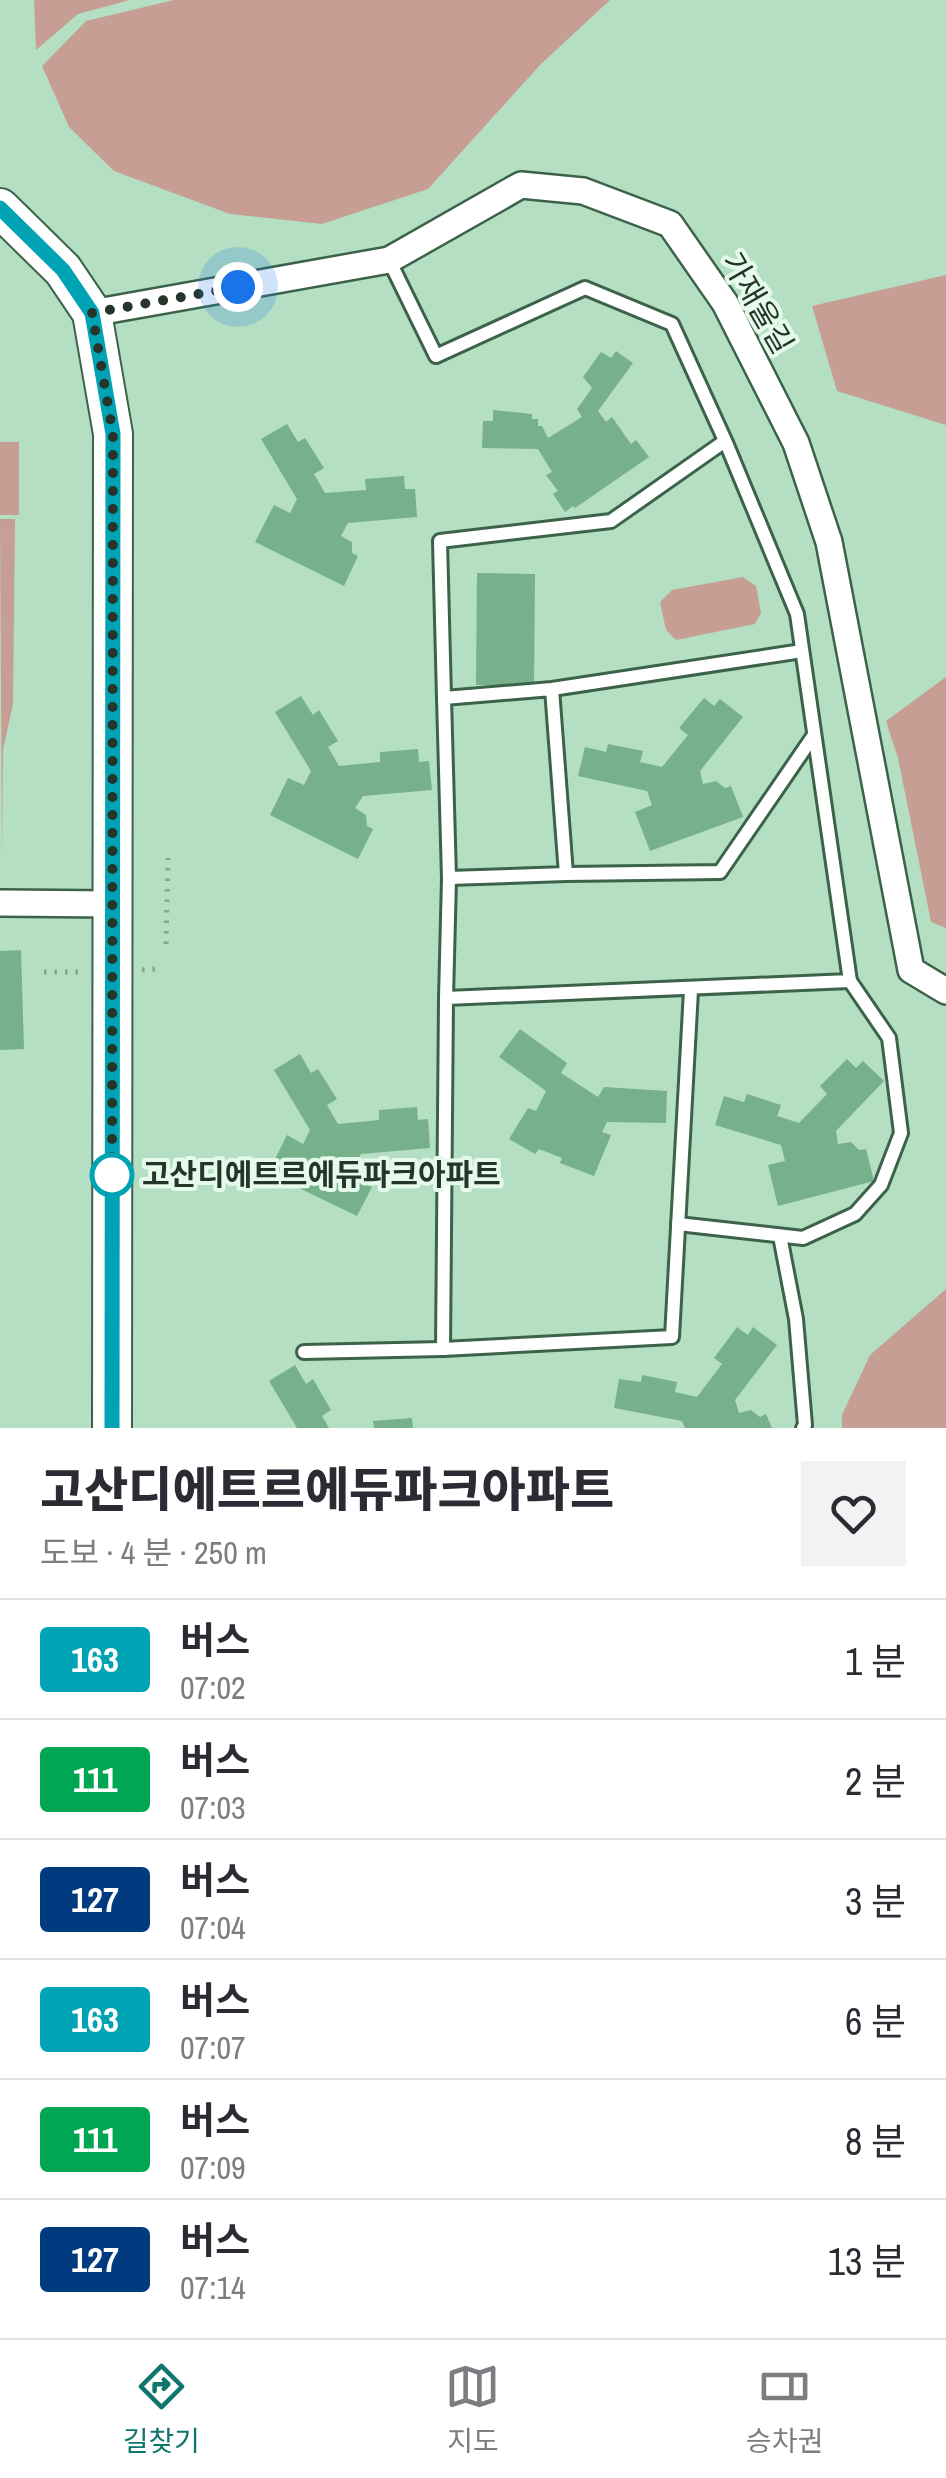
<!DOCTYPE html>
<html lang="ko">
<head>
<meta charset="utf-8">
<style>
	body { margin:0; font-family:"Archivo Narrow","Noto Sans KR",sans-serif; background:#f2f2f3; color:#2b2b33; height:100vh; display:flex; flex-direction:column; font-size:38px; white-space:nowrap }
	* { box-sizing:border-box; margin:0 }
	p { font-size:32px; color:#7c7c81 }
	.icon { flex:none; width:55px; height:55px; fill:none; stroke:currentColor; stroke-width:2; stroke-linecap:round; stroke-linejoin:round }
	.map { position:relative; height:1428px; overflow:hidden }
	.drawer { display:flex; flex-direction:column; background:#fff; flex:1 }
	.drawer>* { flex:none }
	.badge { padding:0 20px; border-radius:8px; font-size:35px; line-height:65px }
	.you { position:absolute; width:50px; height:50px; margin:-25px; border:8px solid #fff; border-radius:50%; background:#1a73e8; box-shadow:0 0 0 15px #1a73e833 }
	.map>.badge { position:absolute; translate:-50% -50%; box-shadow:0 0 0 5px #fff }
	.round { display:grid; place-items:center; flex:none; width:105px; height:105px; border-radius:0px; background:#f2f2f3 }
	.headline { display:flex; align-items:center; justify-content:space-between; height:170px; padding:0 40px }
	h1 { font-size:48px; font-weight:800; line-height:75px }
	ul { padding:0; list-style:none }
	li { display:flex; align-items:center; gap:30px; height:120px; padding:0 40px; border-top:2px solid #e1e1e2 }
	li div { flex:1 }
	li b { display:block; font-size:38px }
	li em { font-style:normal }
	li .badge { min-width:110px; font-weight:700; text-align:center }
	.tabs { display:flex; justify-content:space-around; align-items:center; height:140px; border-top:2px solid #e1e1e2; background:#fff; font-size:28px; color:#7c7c81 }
	.tabs a { display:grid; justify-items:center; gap:5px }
	.tabs .current { color:#0f766e }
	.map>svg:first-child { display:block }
	.green { fill:#c69e93 }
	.building { fill:#76b18b }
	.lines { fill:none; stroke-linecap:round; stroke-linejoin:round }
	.lane-casing { stroke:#3c624a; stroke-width:18 }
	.street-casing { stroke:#3c624a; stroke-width:30 }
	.secondary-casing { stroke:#3c624a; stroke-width:42 }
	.path { stroke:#83a48d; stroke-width:5; stroke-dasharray:2.5 8; stroke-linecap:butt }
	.lane { stroke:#fff; stroke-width:12 }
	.street { stroke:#fff; stroke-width:25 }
	.secondary { stroke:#fff; stroke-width:38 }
	.line-casing { stroke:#fff; stroke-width:22 }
	.line { stroke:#00a3b4; stroke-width:15 }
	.walk { stroke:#25352a; stroke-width:10; stroke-dasharray:0 18 }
	.stop-dot { fill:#fff; stroke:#00a3b4; stroke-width:5 }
	.labels { text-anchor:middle; stroke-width:8; stroke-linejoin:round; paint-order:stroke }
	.street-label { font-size:30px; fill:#25352a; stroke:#e5faeb }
	.stop-label { font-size:30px; font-weight:bold; fill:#25352a; stroke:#e5faeb; text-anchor:start }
</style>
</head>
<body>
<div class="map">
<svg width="946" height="1428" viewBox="0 0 946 1428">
	<rect width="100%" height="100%" fill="#b5dfc2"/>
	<g class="green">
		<path d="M34 0H130L78 14 36 50Z"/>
		<path d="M174 0H610L540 65 428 189 322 224 230 214 114 171 69 127 42 66 86 21Z"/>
		<path d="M946 275V425L837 391 812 306Z"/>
		<rect x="0" y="442" width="19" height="73"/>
		<path d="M0 519H15L13 704 3 750 2 858Z"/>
		<path d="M743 577 756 586 761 613 755 624 676 640 666 630 660 602 672 590Z"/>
		<path d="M946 677V928L931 922 898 758 886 721Z"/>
		<path d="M946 1289V1428H842V1415L870 1355Z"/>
	</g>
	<g class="building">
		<path d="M616 351 633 363 598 411 606 422 612 417 631 444 636 440 649 457 575 508 573 506 565 512 553 494 558 491 546 475 552 472 538 449 482 448 483 421H493V410L532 414V419H538V426H542L548 438 582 417 577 409 592 388 583 377 601 352 611 358Z"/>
		<path d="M287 424 298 442 305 438 324 468 314 474 325 493 366 490 365 479 404 476 405 489H415L417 517 348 523 341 536 352 542V553L358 556 344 586 255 542 274 505 290 513 297 499 261 439Z"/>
		<path d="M477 573 535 574 534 686 476 685Z"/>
		<path d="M301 696 313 715 319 710 338 741 328 747 339 766 380 762V752L418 749 419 762 429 761 432 790 363 796 355 808 366 815 367 826 373 829 358 859 270 815 288 778 304 785 311 771 275 712Z"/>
		<path d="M704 698 714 706 720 699 743 717 700 771 703 784 716 781 725 788 731 786 743 817 650 851 635 812 652 805 647 791 578 776 585 747 606 752 608 744 643 751 640 762 662 767 688 735 679 728Z"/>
		<path d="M21 950 24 1049 0 1050V951Z"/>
		<path d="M520 1029 567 1063 561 1073 598 1097 604 1087 667 1091 666 1123 607 1122 602 1132 611 1135 594 1176 560 1163 562 1158 539 1149 535 1154 509 1139 528 1108 536 1111 546 1091 499 1057Z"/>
		<path d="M300 1054 311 1073 318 1069 337 1099 327 1105 338 1124 379 1120V1110L417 1107 418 1120 428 1119 430 1148 361 1154 354 1166 365 1172V1184L372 1187 357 1216 268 1173 287 1135 303 1144 310 1130 274 1070Z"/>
		<path d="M847 1059 856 1068 863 1061 884 1081 836 1131 838 1144 851 1142 859 1150 866 1149 874 1181 778 1206 768 1165 785 1161 781 1145 715 1125 724 1096 744 1102 747 1094 781 1105 777 1116 799 1123 827 1094 820 1086Z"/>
		<path d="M737 1327 748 1335 753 1327 777 1345 735 1400 739 1413 751 1410 760 1417 766 1414 772 1428H685L682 1421 614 1408 619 1379 641 1382 642 1375 677 1382 675 1392 697 1397 722 1364 714 1358Z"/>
		<path d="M295 1365 306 1384 313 1379 331 1410 322 1416 329 1428H297L269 1381Z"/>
		<path d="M412 1418 413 1428H374L373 1421Z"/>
	</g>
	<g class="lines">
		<defs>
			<g id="lane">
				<path d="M389 260 436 356 585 288 672 324 727 445 797 614 850 981 446 998 443 1349 672 1337 691 990"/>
				<path d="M552 689 566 874 449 878 444 698 552 689 802 651"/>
				<path d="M444 698 440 541 611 521 725 441"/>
				<path d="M566 874 720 872 814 735"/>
				<path d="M446 998 449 878"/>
				<path d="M678 1224 803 1238 855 1214 881 1185 901 1133 889 1038 850 981"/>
				<path d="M780 1236 796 1319 805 1425 803 1428"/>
				<path d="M304 1352 443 1349"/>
			</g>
			<g id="street">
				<path d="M92 313 389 260 521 185 583 191 670 224 725 303 796 443 829 542 911 970 946 991"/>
				<path d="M0 903 113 904"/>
			</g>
			<path id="secondary" d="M0 208 63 270 92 313 113 434 112 1428"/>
		</defs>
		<use href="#lane" class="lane-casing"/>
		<use href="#street" class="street-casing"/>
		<use href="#secondary" class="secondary-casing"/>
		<g class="path">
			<path d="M166 944 168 858"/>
			<path d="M142 970 155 969"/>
			<path d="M44 972H81"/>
		</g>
		<use href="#lane" class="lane"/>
		<use href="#street" class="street"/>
		<use href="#secondary" class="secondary"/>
	</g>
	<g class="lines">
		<defs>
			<path id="line" d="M0 208 63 270 92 313 113 434 112 1428"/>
		</defs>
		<use href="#line" class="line-casing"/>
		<use href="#line" class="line"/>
		<path class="walk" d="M112 1175V1184L113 434 92 313 238 287"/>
	</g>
	<circle class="stop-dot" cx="112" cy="1175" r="20"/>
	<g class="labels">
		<g class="street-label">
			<text transform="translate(757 303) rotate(60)" y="10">가재울길</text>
		</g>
		<g class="stop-label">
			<text x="142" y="1185">고산디에트르에듀파크아파트</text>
		</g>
	</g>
</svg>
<div class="you" style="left:238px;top:287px"></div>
</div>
<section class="drawer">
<div class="headline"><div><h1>고산디에트르에듀파크아파트</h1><p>도보 · 4 분 · 250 m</p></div><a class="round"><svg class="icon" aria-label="heart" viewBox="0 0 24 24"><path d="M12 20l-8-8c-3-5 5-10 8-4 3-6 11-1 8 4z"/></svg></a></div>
<ul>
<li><span class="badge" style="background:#00a3b4;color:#fff">163</span><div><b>버스</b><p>07:02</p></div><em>1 분</em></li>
<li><span class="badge" style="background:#00a651;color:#fff">111</span><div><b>버스</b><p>07:03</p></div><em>2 분</em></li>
<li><span class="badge" style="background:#003b80;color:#fff">127</span><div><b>버스</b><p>07:04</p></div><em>3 분</em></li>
<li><span class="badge" style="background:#00a3b4;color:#fff">163</span><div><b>버스</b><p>07:07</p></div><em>6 분</em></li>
<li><span class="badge" style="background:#00a651;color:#fff">111</span><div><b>버스</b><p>07:09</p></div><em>8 분</em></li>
<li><span class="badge" style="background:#003b80;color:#fff">127</span><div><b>버스</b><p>07:14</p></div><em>13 분</em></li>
</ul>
</section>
<nav class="tabs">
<a class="current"><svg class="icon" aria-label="directions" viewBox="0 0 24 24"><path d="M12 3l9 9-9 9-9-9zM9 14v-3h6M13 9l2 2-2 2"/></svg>길찾기</a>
<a><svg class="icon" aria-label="map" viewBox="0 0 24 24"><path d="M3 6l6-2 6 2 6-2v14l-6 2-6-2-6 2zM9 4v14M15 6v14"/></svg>지도</a>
<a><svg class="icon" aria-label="tickets" viewBox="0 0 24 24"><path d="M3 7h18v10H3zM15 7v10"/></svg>승차권</a>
</nav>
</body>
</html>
